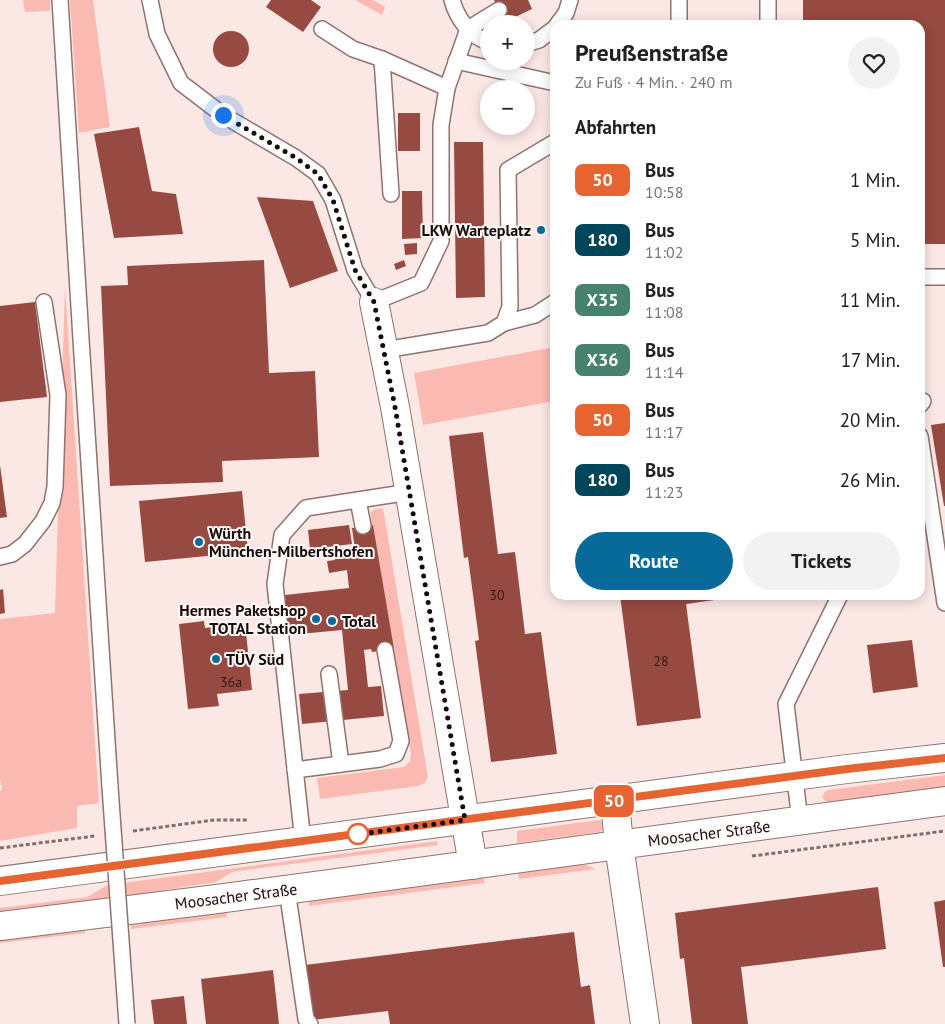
<!DOCTYPE html>
<html lang="de">
<head>
<meta charset="utf-8">
<style>
	body { margin:0; font-family:"PT Sans",sans-serif; background:#f2f2f2; color:#202124; height:100vh; display:flex; flex-direction:column; font-size:19px; white-space:nowrap }
	* { box-sizing:border-box; margin:0 }
	p { font-size:16px; color:#757577 }
	.icon { flex:none; width:28px; height:28px; fill:none; stroke:currentColor; stroke-width:2; stroke-linecap:round; stroke-linejoin:round }
	.map { position:relative; flex:1; overflow:hidden }
	.details { position:absolute; left:550px; top:20px; width:375px; height:580px; display:flex; flex-direction:column; background:#fff; border-radius:15px; box-shadow:0 2px 12px #0003 }
	.details>* { flex:none }
	.badge { padding:0 10px; border-radius:8px; font-size:18px; line-height:32px }
	.fabs { position:absolute; left:480px; top:15px; display:grid; gap:10px }
	.fabs a { display:grid; place-items:center; width:55px; height:55px; border-radius:50%; background:#fff; box-shadow:0 2px 12px #0003; font-size:25px }
	.you { position:absolute; width:25px; height:25px; margin:-12px; border:4px solid #fff; border-radius:50%; background:#1a73e8; box-shadow:0 0 0 8px #1a73e833 }
	.map>.badge { position:absolute; translate:-50% -50%; box-shadow:0 0 0 2px #fff }
	h2 { padding:0 25px; font-size:19px; line-height:45px }
	.round { display:grid; place-items:center; flex:none; width:52px; height:52px; border-radius:26px; background:#f2f2f2 }
	.headline { display:flex; align-items:center; justify-content:space-between; height:85px; padding:0 25px }
	h1 { font-size:24px; font-weight:700; line-height:38px }
	.cta { display:flex; gap:10px; margin-top:auto; padding:10px 25px }
	.cta a { flex:1; height:58px; border-radius:30px; background:#086a98; color:#fff; font-size:20px; font-weight:700; line-height:58px; text-align:center }
	.cta a+a { background:#f2f2f2; color:#202124 }
	ul { padding:0; list-style:none }
	li { display:flex; align-items:center; gap:15px; height:60px; padding:0 25px }
	li div { flex:1 }
	li b { display:block; font-size:19px }
	li em { font-style:normal }
	li .badge { min-width:55px; font-weight:700; text-align:center }
	.map>svg:first-child { display:block }
	.green { fill:#fabab1 }
	.building { fill:#964a41 }
	.lines { fill:none; stroke-linecap:round; stroke-linejoin:round }
	.lane-casing { stroke:#8e736f; stroke-width:18 }
	.street-casing { stroke:#8e736f; stroke-width:30 }
	.primary-casing { stroke:#8e736f; stroke-width:30 }
	.path { stroke:#7e706e; stroke-width:3; stroke-dasharray:4 2.5; stroke-linecap:butt }
	.lane { stroke:#fff; stroke-width:15 }
	.street { stroke:#fff; stroke-width:28 }
	.primary { stroke:#fff; stroke-width:28 }
	.lane-bridge-casing { stroke:#8e736f; stroke-width:18; stroke-linecap:butt }
	.lane-bridge { stroke:#fff; stroke-width:15 }
	.line-casing { stroke:#fff; stroke-width:11 }
	.line { stroke:#e66432; stroke-width:8 }
	.walk { stroke:#150b0a; stroke-width:5; stroke-dasharray:0 9 }
	.poi-dot { fill:#086a98; stroke:#fff8f7; stroke-width:2 }
	.stop-dot { fill:#fff; stroke:#e66432; stroke-width:2.5 }
	.labels { text-anchor:middle; stroke-width:4; stroke-linejoin:round; paint-order:stroke }
	.number-label { font-size:14px; fill:#351b18 }
	.poi-label { font-size:16px; font-weight:bold; fill:#150b0a; stroke:#fff8f7; text-anchor:start }
	.street-label { font-size:16px; fill:#150b0a; stroke:#fff8f7 }
</style>
</head>
<body>
<div class="map">
<svg width="945" height="1024" viewBox="0 0 945 1024">
	<rect width="100%" height="100%" fill="#fbe8e5"/>
	<g class="green">
		<path d="M23 0H50V11L25 12Z"/>
		<path d="M70 0H93L110 127 79 133Z"/>
		<path d="M355 0H373L385 7 382 15Z"/>
		<path d="M65 286 99 803 77 806V828L0 841V791L2 790 0 779V619L55 613Z"/>
		<path d="M555 347V401L423 425 414 373Z"/>
		<path d="M383 508 428 777 425 783 418 786 320 799 317 778 404 767 410 761 411 755 373 525H371V513L373 510Z"/>
		<path d="M945 775V787L829 802 825 801 822 797 824 793 828 790Z"/>
		<path d="M599 820 603 822 604 828 600 832 517 843V831Z"/>
		<path d="M437 841 438 845 232 872 216 882 89 902 0 913V908L87 897 108 885Z"/>
		<path d="M573 865H586L596 869 519 879 518 872Z"/>
		<path d="M483 877 485 883 309 906V899Z"/>
		<path d="M226 912 227 917 131 929V923Z"/>
		<path d="M84 925 85 933 0 943V936Z"/>
	</g>
	<g class="building">
		<path d="M271 0H311L321 7 303 32 266 7Z"/>
		<path d="M494 0H528L532 9 505 22Z"/>
		<path d="M803 0H945V244H920V25H803Z"/>
		<circle cx="231" cy="49" r="18"/>
		<rect x="398" y="113" width="22" height="38"/>
		<path d="M139 127 152 191 176 194 183 234 114 238 94 134Z"/>
		<path d="M454 142H483L485 297 456 298Z"/>
		<path d="M402 191H422L423 238 402 239Z"/>
		<path d="M257 197 313 201 338 271 290 288Z"/>
		<path d="M417 243V254L405 255 404 244Z"/>
		<path d="M264 260 269 373 315 371 319 457 222 461 223 482 110 486 101 286 128 285 127 266Z"/>
		<path d="M404 260 406 266 396 270 394 264Z"/>
		<path d="M35 302 47 397 0 402V306Z"/>
		<path d="M945 423V506H944L931 425Z"/>
		<path d="M483 432 498 554 515 552 525 634 541 632 557 754 491 762 475 641 479 640 468 557 464 558 449 436Z"/>
		<path d="M0 465 7 517 0 518Z"/>
		<path d="M242 491 248 552 145 562 139 501Z"/>
		<path d="M349 525 352 544 310 549 308 530Z"/>
		<path d="M373 525 394 649 372 652 371 649 364 650 368 687 381 686 384 716 302 724 299 694 348 690 342 630 289 635 285 595 349 588 347 570 329 573 327 561 335 560 334 552 355 549 352 528Z"/>
		<path d="M3 589 5 613 0 614V590Z"/>
		<path d="M620 595H750L686 604 701 718 637 726Z"/>
		<path d="M204 621 205 628 245 623 252 690 217 694 219 706 188 709 179 624Z"/>
		<path d="M912 640 918 687 873 693 867 645Z"/>
		<path d="M878 887 886 949 741 967 748 1024H692L684 958 680 959 675 913Z"/>
		<path d="M945 900V967H943L934 902Z"/>
		<path d="M574 932 581 987 590 985 595 1024H390L388 1011 312 1020 305 965Z"/>
		<path d="M273 970 279 1024H206L201 979Z"/>
		<path d="M184 996 187 1024H154L151 1000Z"/>
	</g>
	<g class="lines">
		<defs>
			<g id="lane">
				<path d="M60 0 82 355 110 787"/>
				<path d="M150 0 157 34 181 83 223 115 296 158 318 174 333 200 355 270 374 302 421 283 441 241V125L447 88 468 29 499 10"/>
				<path d="M452 0C457 18 470 37 489 42"/>
				<path d="M679 0V25"/>
				<path d="M768 0V25"/>
				<path d="M557 25 566 13 570 0"/>
				<path d="M322 29 353 49 382 59 447 88"/>
				<path d="M526 44 539 40 555 28"/>
				<path d="M382 59 391 194"/>
				<path d="M456 61 555 83"/>
				<path d="M920 277H945"/>
				<path d="M504 323 535 315 555 302"/>
				<path d="M384 350 488 333 504 323 510 307 508 170 555 142"/>
				<path d="M920 405 923 401"/>
				<path d="M920 436 945 603"/>
				<path d="M358 500 363 526"/>
				<path d="M0 557 12 554 25 544 43 521 52 503 55 487 58 395 44 302"/>
				<path d="M329 674 341 764"/>
				<path d="M295 770 380 759 396 754 401 741 385 650"/>
				<path d="M800 821 786 704 840 595"/>
				<path d="M303 842 275 584 282 535 306 508 410 492"/>
				<path d="M287 890 306 1019 310 1024"/>
			</g>
			<g id="street">
				<path d="M374 302 395 407 473 865"/>
				<path d="M615 801 619 845 645 1024"/>
			</g>
			<g id="primary">
				<path d="M0 881 847 769 945 758"/>
				<path d="M0 926 217 899 945 801"/>
			</g>
		</defs>
		<use href="#lane" class="lane-casing"/>
		<use href="#street" class="street-casing"/>
		<use href="#primary" class="primary-casing"/>
		<g class="path">
			<path d="M133 831 214 820H247"/>
			<path d="M0 848 95 836"/>
			<path d="M752 856 945 831"/>
		</g>
		<use href="#lane" class="lane"/>
		<use href="#street" class="street"/>
		<use href="#primary" class="primary"/>
		<defs>
			<path id="lane-bridge" d="M110 787 127 1024"/>
		</defs>
		<use href="#lane-bridge" class="lane-bridge-casing"/>
		<use href="#lane-bridge" class="lane-bridge"/>
	</g>
	<g class="lines">
		<defs>
			<path id="line" d="M0 881 847 769 945 758"/>
		</defs>
		<use href="#line" class="line-casing"/>
		<use href="#line" class="line"/>
		<path class="walk" d="M223 115 296 158 318 174 333 200 355 270 374 302 395 407 465 820 352 835 358 834"/>
	</g>
	<g class="poi-dot">
		<circle cx="541" cy="230" r="5"/>
		<circle cx="199" cy="542" r="5"/>
		<circle cx="316" cy="619" r="5"/>
		<circle cx="332" cy="621" r="5"/>
		<circle cx="216" cy="659" r="5"/>
	</g>
	<circle class="stop-dot" cx="358" cy="834" r="10"/>
	<g class="labels">
		<g class="number-label">
			<text x="497" y="600">30</text>
			<text x="661" y="666">28</text>
			<text x="231" y="687">36a</text>
		</g>
		<g class="poi-label">
			<text x="531" y="236" text-anchor="end">LKW Warteplatz</text>
			<text x="209" y="539">Würth<tspan x="209" dy="18">München-Milbertshofen</tspan></text>
			<text x="306" y="616" text-anchor="end">Hermes Paketshop<tspan x="306" dy="18">TOTAL Station</tspan></text>
			<text x="342" y="627">Total</text>
			<text x="226" y="665">TÜV Süd</text>
		</g>
		<g class="street-label">
			<text transform="translate(709 833) rotate(-7)" y="6">Moosacher Straße</text>
			<text transform="translate(236 896) rotate(-7)" y="6">Moosacher Straße</text>
		</g>
	</g>
</svg>
<div class="fabs">
<a>+</a>
<a>−</a>
</div>
<div class="you" style="left:223px;top:115px"></div>
<b class="badge" style="left:614px;top:801px;background:#e66432;color:#fff">50</b>
<section class="details">
<div class="headline"><div><h1>Preußenstraße</h1><p>Zu Fuß · 4 Min. · 240 m</p></div><a class="round"><svg class="icon" aria-label="heart" viewBox="0 0 24 24"><path d="M12 20l-8-8c-3-5 5-10 8-4 3-6 11-1 8 4z"/></svg></a></div>
<h2>Abfahrten</h2>
<ul>
<li><span class="badge" style="background:#e66432;color:#fff">50</span><div><b>Bus</b><p>10:58</p></div><em>1 Min.</em></li>
<li><span class="badge" style="background:#00465a;color:#fff">180</span><div><b>Bus</b><p>11:02</p></div><em>5 Min.</em></li>
<li><span class="badge" style="background:#46826e;color:#fff">X35</span><div><b>Bus</b><p>11:08</p></div><em>11 Min.</em></li>
<li><span class="badge" style="background:#46826e;color:#fff">X36</span><div><b>Bus</b><p>11:14</p></div><em>17 Min.</em></li>
<li><span class="badge" style="background:#e66432;color:#fff">50</span><div><b>Bus</b><p>11:17</p></div><em>20 Min.</em></li>
<li><span class="badge" style="background:#00465a;color:#fff">180</span><div><b>Bus</b><p>11:23</p></div><em>26 Min.</em></li>
</ul>
<div class="cta"><a>Route</a><a>Tickets</a></div>
</section>
</div>
</body>
</html>
